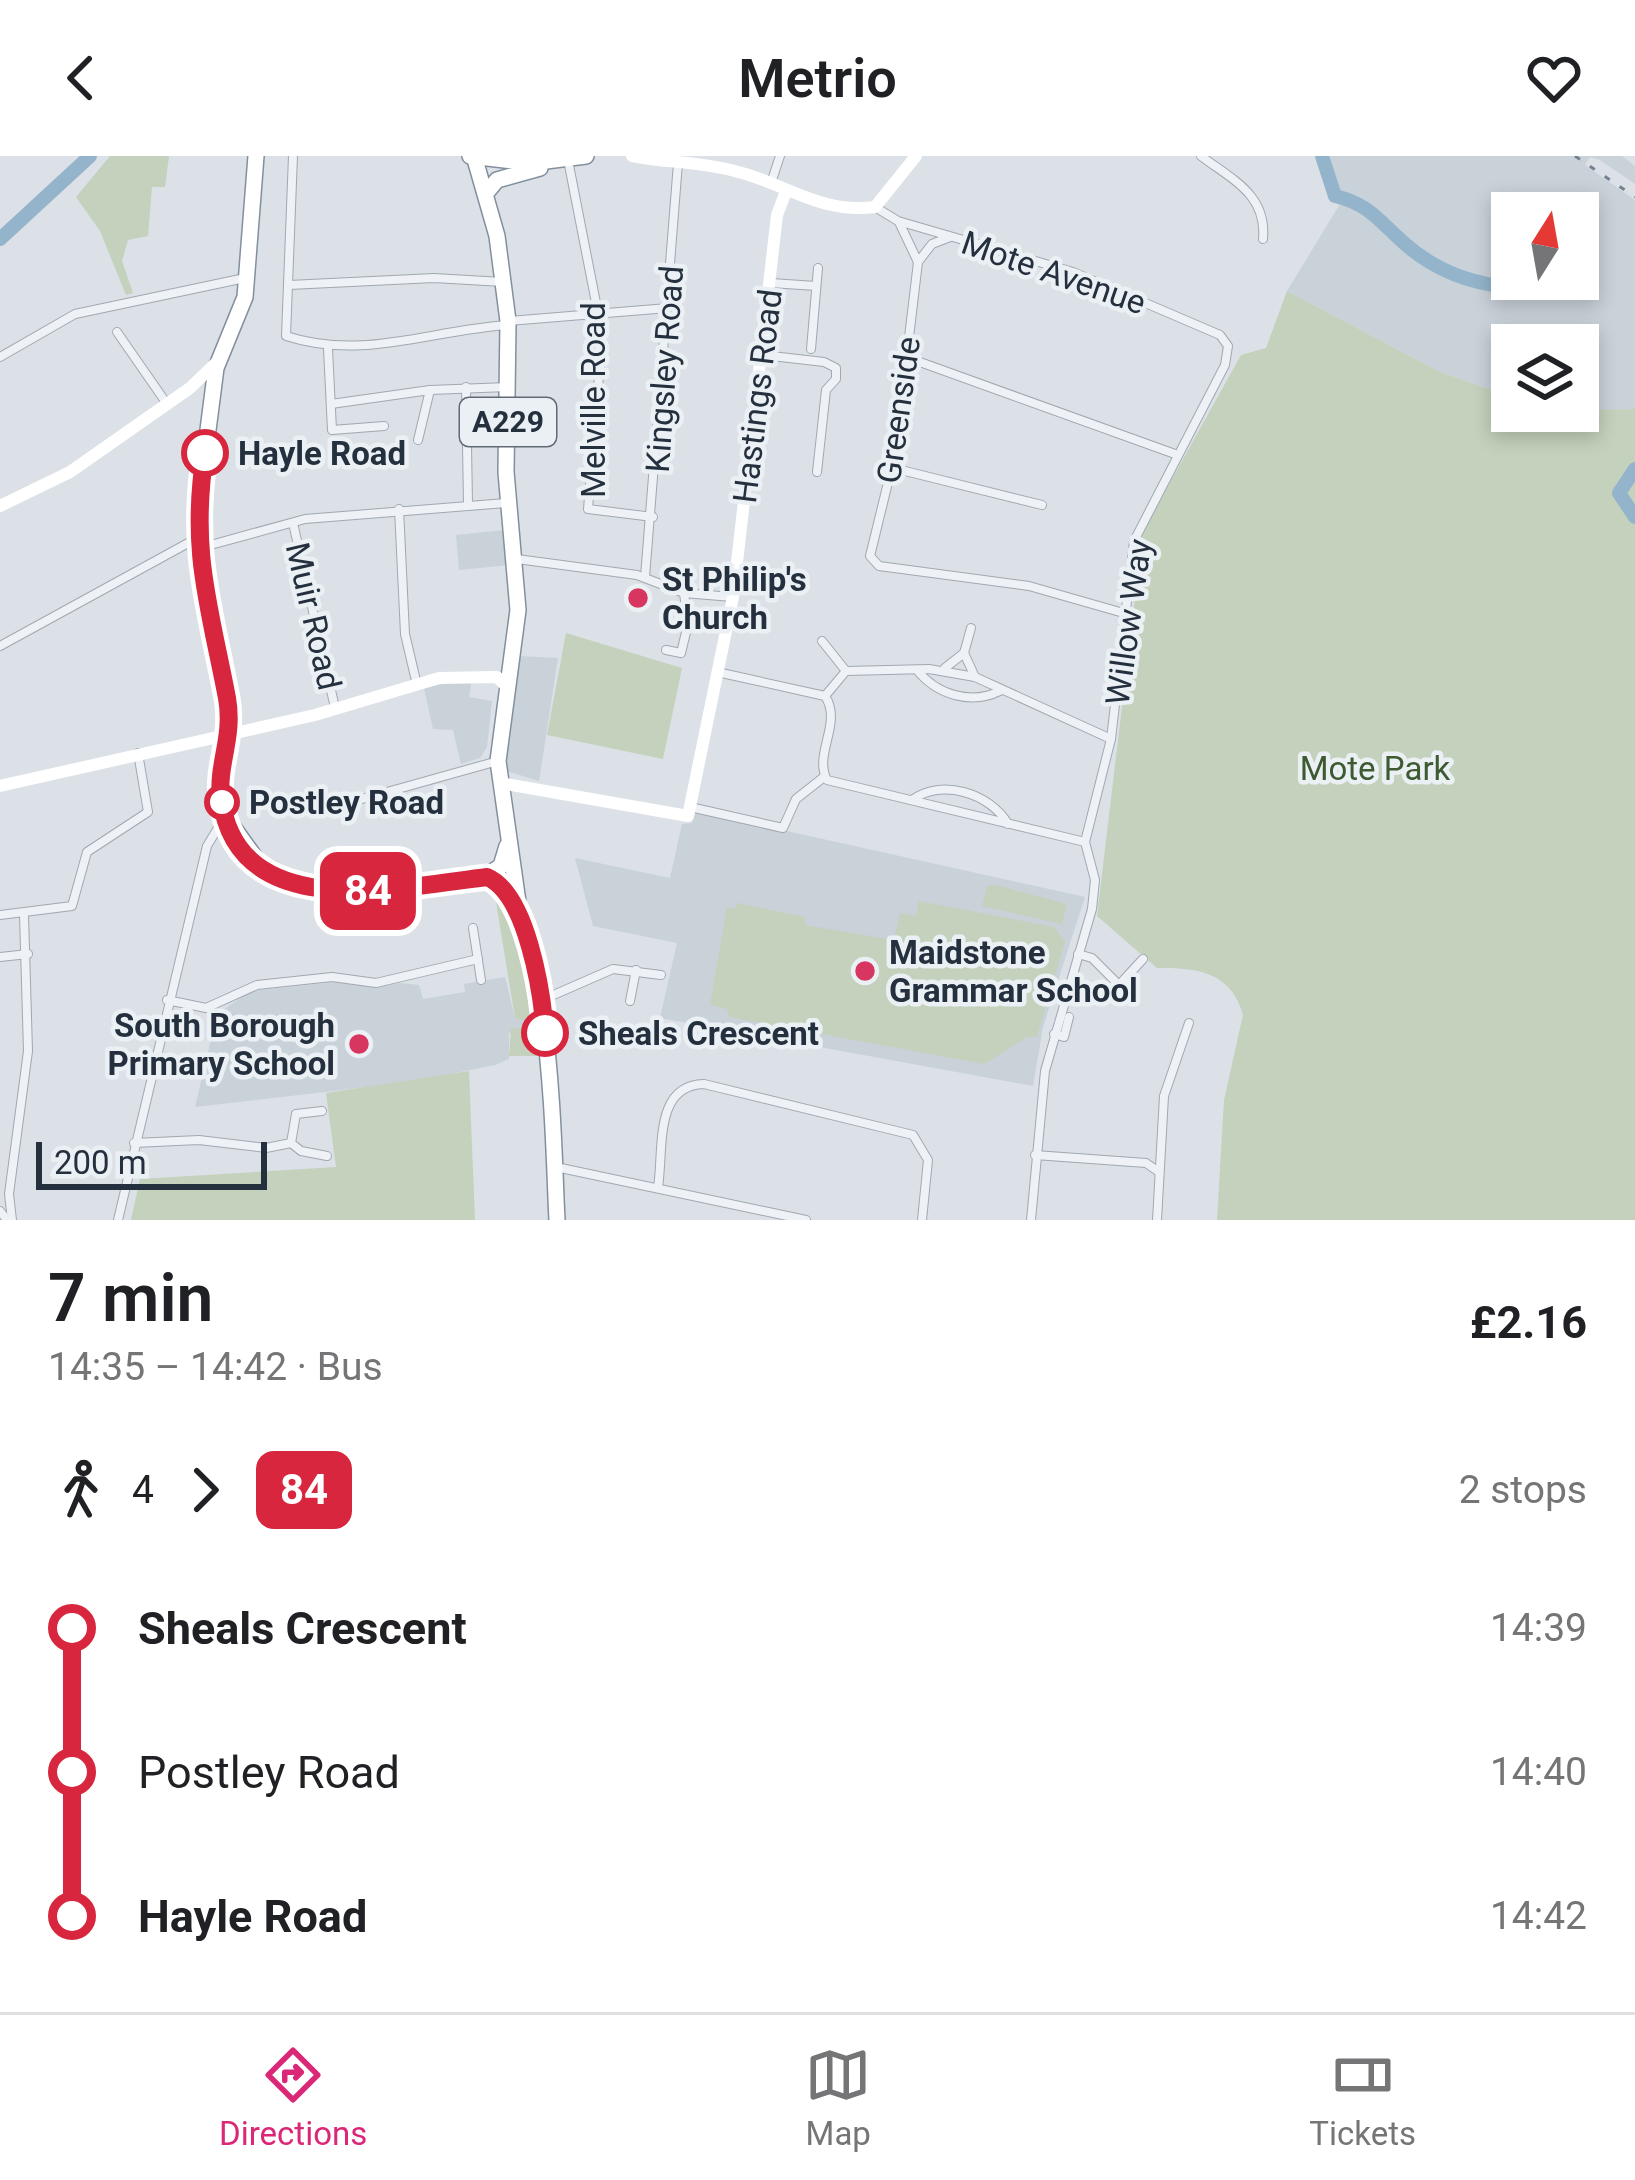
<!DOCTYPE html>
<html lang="en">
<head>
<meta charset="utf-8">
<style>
	body { margin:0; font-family:Roboto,sans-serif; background:#f6f6f6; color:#202124; height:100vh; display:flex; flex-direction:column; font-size:45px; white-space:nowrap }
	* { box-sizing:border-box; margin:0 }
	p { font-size:39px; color:#757577 }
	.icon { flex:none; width:66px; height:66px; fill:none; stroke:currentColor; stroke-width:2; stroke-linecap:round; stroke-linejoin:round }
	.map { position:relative; height:1064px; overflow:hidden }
	.drawer { display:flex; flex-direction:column; background:#fff; flex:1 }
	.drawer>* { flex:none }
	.badge { padding:0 24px; border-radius:18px; font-size:42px; line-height:78px }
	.needle { width:78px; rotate:11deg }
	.controls { position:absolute; left:1491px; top:36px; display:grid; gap:24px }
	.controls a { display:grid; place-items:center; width:108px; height:108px; border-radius:0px; background:#fff; box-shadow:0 6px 18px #0003; font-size:60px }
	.scale { position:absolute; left:36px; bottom:30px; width:231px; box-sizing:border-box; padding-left:12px; border:6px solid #25303e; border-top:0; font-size:33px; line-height:42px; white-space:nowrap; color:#25303e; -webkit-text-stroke:9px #ebf0f5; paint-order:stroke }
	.map>.badge { position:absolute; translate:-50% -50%; box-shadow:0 0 0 6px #fff }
	.legs { display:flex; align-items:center; gap:18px; height:132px; padding:0 48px; font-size:39px }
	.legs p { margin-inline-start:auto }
	.overview { display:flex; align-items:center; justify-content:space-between; height:204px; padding:0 48px }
	h1 { font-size:66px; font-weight:600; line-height:90px }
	ul { padding:0 48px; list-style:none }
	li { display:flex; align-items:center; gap:42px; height:144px; font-size:45px }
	li i { display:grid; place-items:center; width:18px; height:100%; margin:0 15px; background:currentColor }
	li i::after { content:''; width:30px; height:30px; margin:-15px; border:9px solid; border-radius:50%; background:#fff }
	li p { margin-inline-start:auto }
	li:first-child i { background:linear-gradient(#0000 50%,currentColor 0) }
	li:last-child i { background:linear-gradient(currentColor 50%,#0000 0) }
	header { display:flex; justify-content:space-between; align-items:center; height:156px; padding:0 48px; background:#fff; font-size:54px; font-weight:600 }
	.tab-bar { display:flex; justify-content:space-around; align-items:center; height:168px; border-top:3px solid #e0e0e0; background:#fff; font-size:33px; color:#757577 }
	.tab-bar a { display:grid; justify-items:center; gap:6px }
	.tab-bar .active { color:#db2777 }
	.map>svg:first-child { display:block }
	.built { fill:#c9d1d9; fill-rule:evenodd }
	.green { fill:#c4d1bc }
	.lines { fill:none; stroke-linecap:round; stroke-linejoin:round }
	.river { stroke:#93b4ca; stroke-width:14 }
	.street-casing { stroke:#a1a8b1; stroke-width:10 }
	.highway-casing { stroke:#82909e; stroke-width:18 }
	.street { stroke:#eef1f5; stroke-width:8 }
	.secondary { stroke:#fff; stroke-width:12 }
	.highway { stroke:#fff; stroke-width:15 }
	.rail { stroke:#748291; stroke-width:3; stroke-dasharray:6 12; stroke-linecap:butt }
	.line-1-casing { stroke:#fff; stroke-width:27 }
	.line-1 { stroke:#d7263d; stroke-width:18 }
	.stop-1-dot { fill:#fff; stroke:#d7263d; stroke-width:6 }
	.poi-dot { fill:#d6365f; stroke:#ebf0f5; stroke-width:4.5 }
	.labels { text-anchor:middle; stroke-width:9; stroke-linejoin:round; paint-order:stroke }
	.shield { fill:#ebf0f5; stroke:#606a75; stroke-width:3 }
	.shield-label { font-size:30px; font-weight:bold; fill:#25303e }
	.street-label { font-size:33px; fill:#25303e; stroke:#ebf0f5 }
	.stop-label { font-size:33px; font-weight:bold; fill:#25303e; stroke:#ebf0f5; text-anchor:start }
	.poi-label { font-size:33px; font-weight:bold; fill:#25303e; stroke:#ebf0f5; text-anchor:start }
	.park-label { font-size:33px; fill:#3d5a31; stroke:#ebf0f5 }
</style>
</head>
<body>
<header><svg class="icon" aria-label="back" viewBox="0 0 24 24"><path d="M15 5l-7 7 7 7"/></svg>Metrio<svg class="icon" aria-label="heart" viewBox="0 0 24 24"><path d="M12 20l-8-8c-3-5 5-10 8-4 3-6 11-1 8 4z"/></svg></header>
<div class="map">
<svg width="1635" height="1064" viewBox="0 0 1635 1064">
	<rect width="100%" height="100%" fill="#dbe1e7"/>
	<g class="built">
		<path d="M1329 0H1622L1635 10V28L1600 4 1590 1 1585 9 1635 44V253L1578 254V189H1512V241L1440 216 1287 135 1340 48ZM1512 57H1578V123H1512Z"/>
		<path d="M505 374 509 409 459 414 456 379Z"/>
		<path d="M518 500 558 502 539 625 506 615 501 572Z"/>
		<path d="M472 522 469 541 492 545 487 591 480 602 461 608 453 574 433 573 424 532Z"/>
		<path d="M696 655 1085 741 1043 871 1033 930 660 862 677 787 593 770 575 702 670 722 682 668 692 667Z"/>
		<path d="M505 821 515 862 530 865V872L509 877V903L495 909 410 926 195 951 217 858 251 835 336 826 372 831 401 827 419 829 423 843 465 836 464 828Z"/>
	</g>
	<g class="green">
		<path d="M110 0H169L165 31H152L148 80 128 84 122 105 133 137 126 139 100 75 76 41Z"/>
		<path d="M1287 135 1440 216 1512 241V255L1635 253V1064H1217L1224 944 1243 859C1232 816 1196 811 1157 812L1097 760 1143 375 1241 199 1266 192Z"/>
		<path d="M566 477 682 512 663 603 547 579Z"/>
		<path d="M483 728C522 746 534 859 537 900H509L511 872H529L530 866 515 862 495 740 487 734 460 737 459 731Z"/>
		<path d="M995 729 1067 748 1062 768 982 750 987 730Z"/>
		<path d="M919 745 1054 771 1065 785 1037 881H1027L984 908 729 861 727 853 710 849 727 751 735 753 737 747 805 761V769L894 784 900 757 916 760Z"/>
		<path d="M469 915 475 1064H131L140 1023 336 1011 326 937Z"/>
	</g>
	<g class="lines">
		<g class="river">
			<path d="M1322 0 1335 40C1369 48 1379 65 1404 87 1434 114 1469 127 1507 131"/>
			<path d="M0 83 90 0"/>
			<path d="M1635 313 1619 337 1635 361"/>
		</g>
		<defs>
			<g id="street">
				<path d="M293 0 286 180C363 205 430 174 508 169"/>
				<path d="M1201 0C1233 24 1267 39 1263 83"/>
				<path d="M568 4 598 157 600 208 588 353 653 361"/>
				<path d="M771 27 780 0"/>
				<path d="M875 51 898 65 1073 116 1220 179 1228 190 1225 209 1134 385 1111 583 1085 686"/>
				<path d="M899 66 918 106 895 298 870 400 879 410 1029 430 1127 458"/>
				<path d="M918 106 932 88 950 81"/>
				<path d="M771 127 816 130"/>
				<path d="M289 129 434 122 503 126"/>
				<path d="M509 165 668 152"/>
				<path d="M117 176 167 248"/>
				<path d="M328 193 332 274 384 270"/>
				<path d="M811 193 818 112"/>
				<path d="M763 199 824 206 836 212V223L826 234 817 316"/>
				<path d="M0 201 75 158 245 122"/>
				<path d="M906 201 1175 298"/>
				<path d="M466 231 468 348"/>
				<path d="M331 248 430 234 508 231"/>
				<path d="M418 284 430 234"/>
				<path d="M893 312 1042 349"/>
				<path d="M399 353 405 478 417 529"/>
				<path d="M293 367 335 552"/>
				<path d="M517 403 637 419 684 437 732 441"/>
				<path d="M645 421 678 7"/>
				<path d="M822 485 846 515"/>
				<path d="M0 490 190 386 207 390 305 363 506 347"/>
				<path d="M666 494 681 497 688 468 684 437"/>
				<path d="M964 497 975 521"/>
				<path d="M945 512 964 497 971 472"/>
				<path d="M917 514C937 539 971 549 1000 535"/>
				<path d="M717 516 825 540"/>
				<path d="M825 540C843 567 813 598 827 624L1085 686"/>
				<path d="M825 540 846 515 929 513 975 521 1111 583"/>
				<path d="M912 644C941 622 990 637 1008 668"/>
				<path d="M337 650 498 605"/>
				<path d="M690 651 783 672 796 643 824 621"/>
				<path d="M0 759 72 750 87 696 148 656 138 597"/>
				<path d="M473 772 481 824"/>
				<path d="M1078 798 1092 802 1119 829 1143 803"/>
				<path d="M0 801 28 798"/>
				<path d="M167 844 206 852 257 829 332 821 376 827 478 803"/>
				<path d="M542 844 613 813 661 819"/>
				<path d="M630 845 636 814"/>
				<path d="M1054 878 1064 881 1069 861"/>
				<path d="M134 987 199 984 266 992 291 987 296 958 322 955"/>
				<path d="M291 987 301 995 327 1000"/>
				<path d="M1035 999 1146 1007 1159 1016"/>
				<path d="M556 1011 806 1064"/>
				<path d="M658 1031C664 995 653 929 704 928L913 979 928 1004 922 1064"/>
				<path d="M0 1055 7 1064"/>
				<path d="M12 1064 9 1038 28 895 24 759"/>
				<path d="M118 1064 207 690 224 662"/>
				<path d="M1031 1064 1045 915 1092 753 1095 724 1085 686"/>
				<path d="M1157 1064 1164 940 1189 867"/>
			</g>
			<g id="highway">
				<path d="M256 0 245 141 216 212 196 367 200 424 231 565 221 638 226 661 259 707 311 733 351 737 486 720 501 710 507 690"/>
				<path d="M470 0 530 7 586 0"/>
				<path d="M474 0 497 80 508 165 506 316 518 454 498 605 521 767"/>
				<path d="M487 36 497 24 540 12"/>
				<path d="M486 720C553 750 553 995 557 1064"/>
			</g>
		</defs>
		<use href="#street" class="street-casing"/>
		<use href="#highway" class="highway-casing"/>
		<use href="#street" class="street"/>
		<g class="secondary">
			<path d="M632 0C668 7 706 6 742 17 789 30 823 58 875 51L916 0"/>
			<path d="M0 350 70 316 190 232 219 204"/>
			<path d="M500 627 688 660 733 441 777 59 785 38"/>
			<path d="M0 630 315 559 439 522 497 521 507 531"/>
		</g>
		<use href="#highway" class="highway"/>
		<path class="rail" d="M1575 0 1635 41"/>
	</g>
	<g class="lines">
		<defs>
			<path id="line-1" d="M205 297C190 395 209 448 227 542 234 582 217 608 221 642 237 770 403 731 487 721 527 738 542 836 545 877"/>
		</defs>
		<use href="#line-1" class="line-1-casing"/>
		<use href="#line-1" class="line-1"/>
	</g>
	<g class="stop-1-dot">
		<circle cx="205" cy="297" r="21"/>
		<circle cx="222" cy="646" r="15"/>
		<circle cx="545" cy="877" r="21"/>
	</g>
	<g class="poi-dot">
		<circle cx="638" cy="442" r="12"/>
		<circle cx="865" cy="815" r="12"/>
		<circle cx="359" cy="888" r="12"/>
	</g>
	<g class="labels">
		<rect class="shield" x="460" y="242" width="96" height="48" rx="9"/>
		<g class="shield-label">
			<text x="508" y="276">A229</text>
		</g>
		<g class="street-label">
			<text transform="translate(1054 116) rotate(19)" y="12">Mote Avenue</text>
			<text transform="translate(664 213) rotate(-86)" y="12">Kingsley Road</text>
			<text transform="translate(757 240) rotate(-83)" y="12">Hastings Road</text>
			<text transform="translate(593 244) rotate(-90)" y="12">Melville Road</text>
			<text transform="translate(898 254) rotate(-82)" y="12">Greenside</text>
			<text transform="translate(314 460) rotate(77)" y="12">Muir Road</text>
			<text transform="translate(1128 466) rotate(-82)" y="12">Willow Way</text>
		</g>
		<g class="stop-label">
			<text x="238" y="309">Hayle Road</text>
			<text x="249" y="658">Postley Road</text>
			<text x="578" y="889">Sheals Crescent</text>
		</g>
		<g class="poi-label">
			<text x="662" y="435">St Philip's<tspan x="662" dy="38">Church</tspan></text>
			<text x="889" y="808">Maidstone<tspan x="889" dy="38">Grammar School</tspan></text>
			<text x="335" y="881" text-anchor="end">South Borough<tspan x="335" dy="38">Primary School</tspan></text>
		</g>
		<g class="park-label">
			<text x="1375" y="624">Mote Park</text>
		</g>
	</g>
</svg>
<div class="controls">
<a><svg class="needle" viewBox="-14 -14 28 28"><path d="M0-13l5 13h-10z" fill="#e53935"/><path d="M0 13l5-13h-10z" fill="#757577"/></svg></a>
<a><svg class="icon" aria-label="layers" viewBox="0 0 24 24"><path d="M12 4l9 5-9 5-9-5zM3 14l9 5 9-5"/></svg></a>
</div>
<div class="scale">200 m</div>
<b class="badge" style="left:368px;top:735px;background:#d7263d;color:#fff">84</b>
</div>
<section class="drawer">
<div class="overview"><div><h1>7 min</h1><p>14:35 – 14:42 · Bus</p></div><b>£2.16</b></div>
<div class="legs"><svg class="icon" aria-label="walk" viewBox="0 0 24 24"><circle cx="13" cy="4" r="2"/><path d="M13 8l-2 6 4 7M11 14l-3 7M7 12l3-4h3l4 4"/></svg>4<svg class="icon" aria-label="forward" viewBox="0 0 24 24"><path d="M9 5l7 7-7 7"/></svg><b class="badge" style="background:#d7263d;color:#fff">84</b><p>2 stops</p></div>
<ul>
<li><i style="color:#d7263d"></i><b>Sheals Crescent</b><p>14:39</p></li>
<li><i style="color:#d7263d"></i><span>Postley Road</span><p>14:40</p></li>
<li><i style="color:#d7263d"></i><b>Hayle Road</b><p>14:42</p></li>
</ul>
</section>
<nav class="tab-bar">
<a class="active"><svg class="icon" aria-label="directions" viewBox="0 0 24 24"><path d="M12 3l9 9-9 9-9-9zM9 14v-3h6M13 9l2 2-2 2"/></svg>Directions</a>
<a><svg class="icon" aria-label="map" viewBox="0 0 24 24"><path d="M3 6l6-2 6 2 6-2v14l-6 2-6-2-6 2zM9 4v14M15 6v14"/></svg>Map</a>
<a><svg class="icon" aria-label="tickets" viewBox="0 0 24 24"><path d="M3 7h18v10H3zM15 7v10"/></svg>Tickets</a>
</nav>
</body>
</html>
